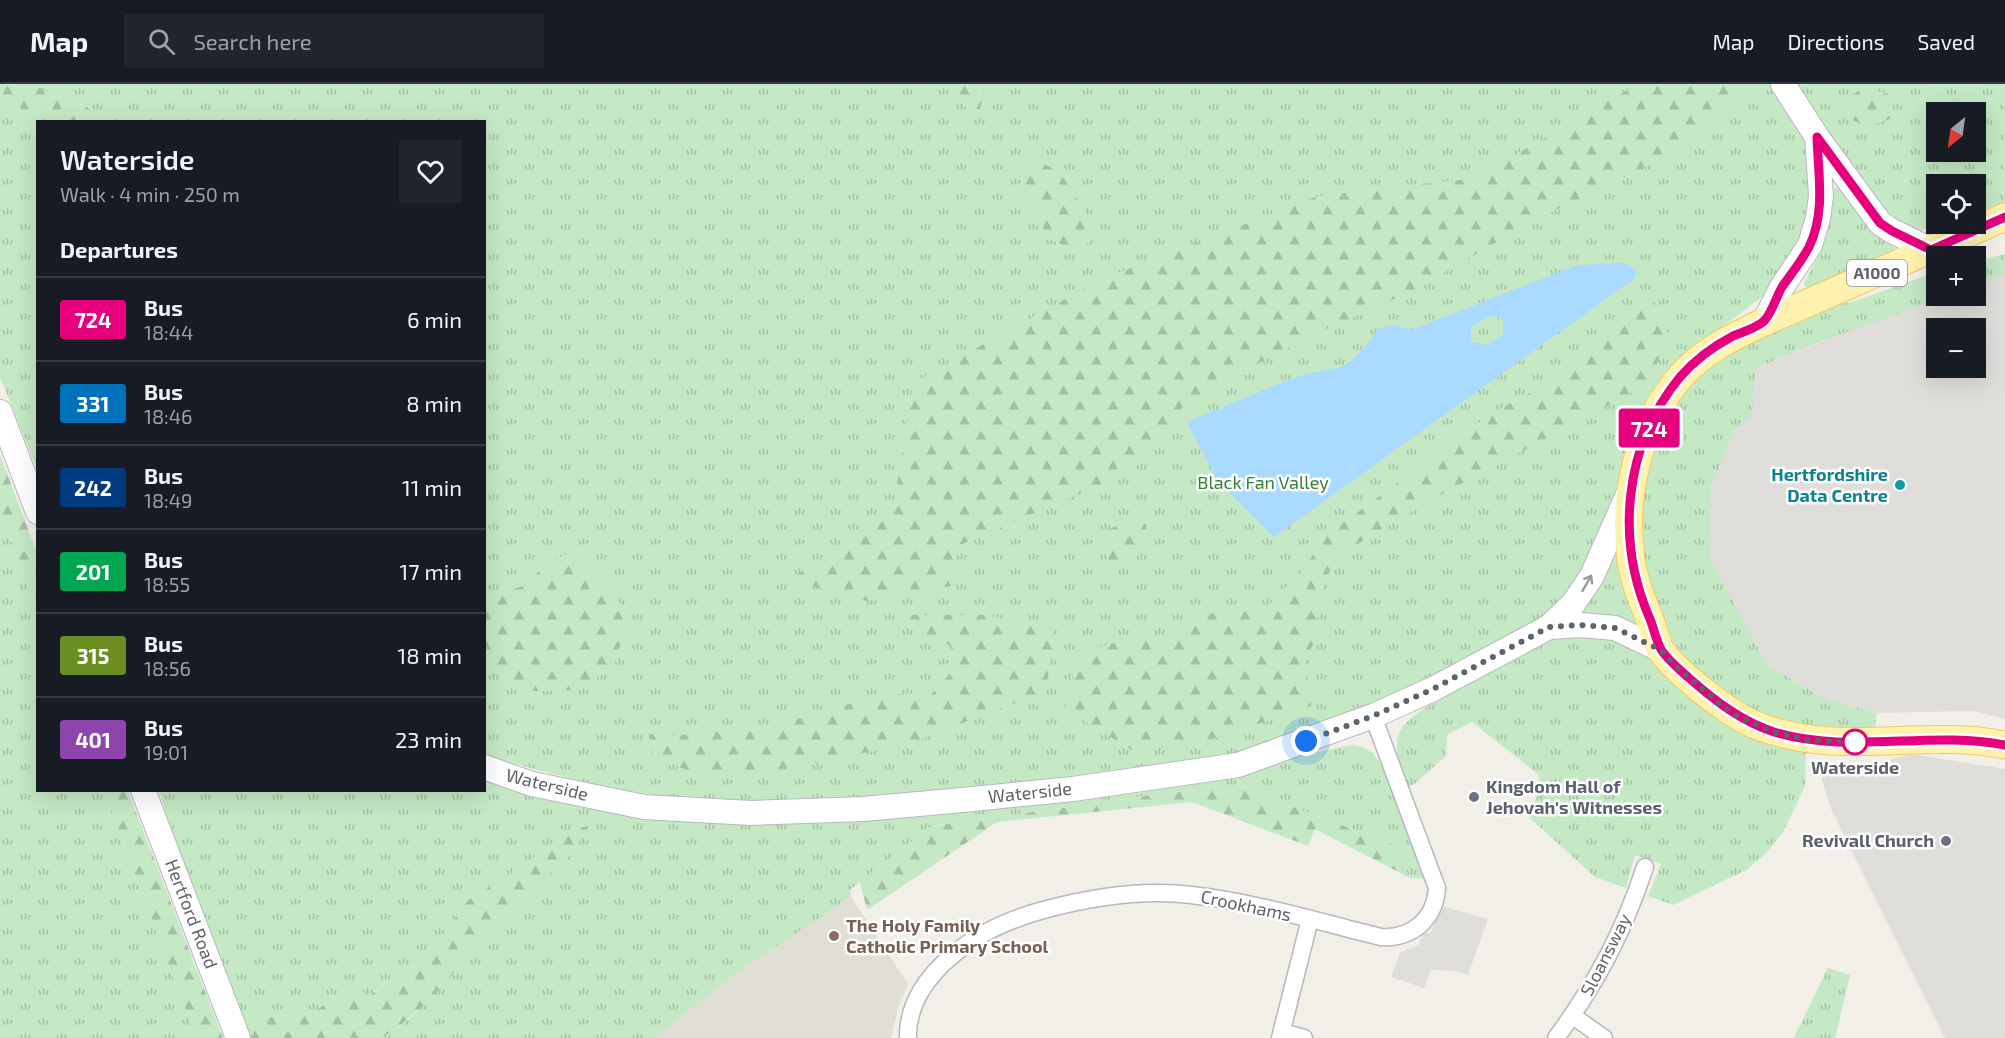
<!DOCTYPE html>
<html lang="en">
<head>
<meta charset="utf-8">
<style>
	body { margin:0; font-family:"Exo 2",sans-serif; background:#20242c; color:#f1f3f6; height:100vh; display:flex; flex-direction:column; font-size:22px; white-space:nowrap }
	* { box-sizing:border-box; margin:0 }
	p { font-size:20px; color:#9ea1a6 }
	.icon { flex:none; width:33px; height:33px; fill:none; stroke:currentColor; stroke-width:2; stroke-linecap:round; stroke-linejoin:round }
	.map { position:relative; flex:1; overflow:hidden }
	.side { position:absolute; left:36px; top:36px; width:450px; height:672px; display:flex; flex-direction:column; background:#171b24; border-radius:0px; box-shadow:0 6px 24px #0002 }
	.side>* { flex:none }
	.badge { padding:0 12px; border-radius:4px; font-size:21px; line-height:39px }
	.needle { width:39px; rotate:209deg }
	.tools { position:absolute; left:1926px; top:18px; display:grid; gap:12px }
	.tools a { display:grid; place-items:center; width:60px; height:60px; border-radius:0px; background:#171b24; box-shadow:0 6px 24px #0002; font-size:30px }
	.you { position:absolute; width:30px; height:30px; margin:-15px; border:4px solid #fff; border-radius:50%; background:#1a73e8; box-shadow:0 0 0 9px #1a73e833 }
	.map>.badge { position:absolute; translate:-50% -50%; box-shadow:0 0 0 3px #fff }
	h2 { padding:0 24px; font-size:22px; line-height:54px }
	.round { display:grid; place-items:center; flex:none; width:63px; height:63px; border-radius:0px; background:#20242c }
	.summary { display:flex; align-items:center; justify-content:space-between; height:102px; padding:0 24px }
	h1 { font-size:28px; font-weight:600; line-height:45px }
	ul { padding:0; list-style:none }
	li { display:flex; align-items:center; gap:18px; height:84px; padding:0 24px; border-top:2px solid #363941 }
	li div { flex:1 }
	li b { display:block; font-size:22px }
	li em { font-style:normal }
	li .badge { min-width:66px; font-weight:700; text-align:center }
	header { display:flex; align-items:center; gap:36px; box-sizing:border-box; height:84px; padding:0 30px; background:#171b24; border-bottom:2px solid #363941 }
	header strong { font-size:28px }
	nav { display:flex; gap:33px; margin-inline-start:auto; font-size:21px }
	.search { width:420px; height:54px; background:#20242c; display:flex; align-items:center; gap:15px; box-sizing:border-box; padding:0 21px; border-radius:0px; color:#9ea1a6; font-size:22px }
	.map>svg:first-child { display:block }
	.industrial { fill:#e0deda; fill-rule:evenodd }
	.education { fill:#e1ded6 }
	.grass { fill:url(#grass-tufts); fill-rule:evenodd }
	.forest { fill:url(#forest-firs) }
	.water { fill:#aadaff; fill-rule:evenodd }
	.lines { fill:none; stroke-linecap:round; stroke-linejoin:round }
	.street-casing { stroke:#b5b8bc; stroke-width:19 }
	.secondary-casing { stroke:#b6babf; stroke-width:26 }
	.primary-casing { stroke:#f2c960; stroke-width:29 }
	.street { stroke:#fff; stroke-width:16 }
	.secondary { stroke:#fff; stroke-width:24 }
	.primary { stroke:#fff2af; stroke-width:27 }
	.oneway { stroke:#979a9d }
	.line-casing { stroke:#fff; stroke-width:14 }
	.line { stroke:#e6007e; stroke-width:9 }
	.walk { stroke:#5f6368; stroke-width:6; stroke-dasharray:0 10.8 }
	.culture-dot { fill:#0f9aa8; stroke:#fff; stroke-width:2 }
	.stop-dot { fill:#fff; stroke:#e6007e; stroke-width:3 }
	.worship-dot { fill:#6b7280; stroke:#fff; stroke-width:2 }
	.education-dot { fill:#8d6e63; stroke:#fff; stroke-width:2 }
	.labels { text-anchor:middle; stroke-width:5; stroke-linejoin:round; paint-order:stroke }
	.shield { fill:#fff; stroke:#8f9295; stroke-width:1.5 }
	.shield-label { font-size:16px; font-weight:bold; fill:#5f6368 }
	.culture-label { font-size:18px; font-weight:bold; fill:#0d838f; stroke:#fff; text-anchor:end }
	.park-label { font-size:18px; fill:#348238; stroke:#fff }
	.stop-label { font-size:18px; font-weight:bold; fill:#5f6368; stroke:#fff }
	.street-label { font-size:18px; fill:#5f6368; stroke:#fff }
	.worship-label { font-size:18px; font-weight:bold; fill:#5b616d; stroke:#fff; text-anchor:start }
	.education-label { font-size:18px; font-weight:bold; fill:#785e54; stroke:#fff; text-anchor:start }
</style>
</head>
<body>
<header>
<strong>Map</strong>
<div class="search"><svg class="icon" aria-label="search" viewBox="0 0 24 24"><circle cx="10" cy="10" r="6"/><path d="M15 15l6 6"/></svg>Search here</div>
<nav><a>Map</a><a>Directions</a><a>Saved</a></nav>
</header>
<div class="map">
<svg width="2005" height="954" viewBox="0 0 2005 954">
	<defs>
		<pattern id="grass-tufts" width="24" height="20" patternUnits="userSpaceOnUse" patternTransform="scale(1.5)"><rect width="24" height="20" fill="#c5e8c5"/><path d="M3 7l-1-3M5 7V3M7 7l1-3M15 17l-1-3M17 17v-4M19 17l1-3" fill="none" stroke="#a3c0a4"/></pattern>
		<pattern id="forest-firs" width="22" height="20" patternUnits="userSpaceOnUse" patternTransform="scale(1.5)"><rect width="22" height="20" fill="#c5e8c5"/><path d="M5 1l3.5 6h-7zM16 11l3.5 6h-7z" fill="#a3c0a4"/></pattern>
	</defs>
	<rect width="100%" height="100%" fill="#f1efe8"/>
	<g class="industrial">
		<path d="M2005 182V635L1974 627 1877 629 1825 615 1768 582 1710 474V405L1734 347 1752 331 1756 284 1936 212H1976V194ZM1936 244H1976V284H1936Z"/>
		<path d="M1912 670 2005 685V954H1945L1831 725 1821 693Z"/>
		<path d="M1442 822 1488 835 1468 891 1455 887 1431 886 1424 904 1391 893 1400 869 1418 861 1424 848 1430 850Z"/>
	</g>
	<path class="education" d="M851 813 908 900 899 921 891 954H654L734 891Z"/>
	<g class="grass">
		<path d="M0 0H1771L1805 56 1812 133 1776 202 1714 249 1629 361 1596 470 1588 489 1544 535 1402 610 1283 656 1215 675 1128 688 850 714 777 719 687 716 603 703 485 672 484 38H38L37 385 0 293Z"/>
		<path d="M1794 0H2005V118L1976 128V100H1936V140H1941L1919 147 1890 140ZM1936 28H1976V68H1936Z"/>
		<path d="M1837 103 1842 106C1858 130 1867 150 1894 162L1896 167 1808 204 1804 202V199C1816 178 1827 157 1831 133 1832 124 1832 114 1834 105Z"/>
		<path d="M2005 170V191L1976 201V177Z"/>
		<path d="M1936 188V212H1948L1822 257 1756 284 1752 331 1734 347 1710 405V474L1768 582 1825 615 1877 629 1874 649 1800 645 1741 622 1684 574 1660 535 1639 473V400L1673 320 1692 298 1721 272 1814 225 1852 218Z"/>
		<path d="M0 426 37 527 38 706 104 707 196 954H0Z"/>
		<path d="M1614 471 1620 476 1638 537 1634 543 1582 530V527Z"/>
		<path d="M1569 548 1611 550 1806 667 1805 702 1783 748 1766 769 1748 785 1673 821 1648 812 1661 780 1635 771 1626 804 1595 793 1530 734 1540 702 1539 691 1472 638 1447 651 1446 672 1413 701 1408 702C1402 684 1390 662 1402 644 1415 623 1517 570 1543 557 1551 553 1561 551 1569 548Z"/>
		<path d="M1351 661C1368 662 1375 670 1383 684L1426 795 1410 794 1391 760 1233 700 931 742 850 806 851 813 734 891 654 954H381C424 932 449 889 481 855 509 825 541 798 571 770L503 795 468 816 443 850 413 883 368 911 354 903 311 929 261 934 243 933 206 836 190 807 159 707 484 706 485 690 684 733 1255 686 1299 672Z"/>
		<path d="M1828 884 1850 891 1835 954H1794Z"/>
	</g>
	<g class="forest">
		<path d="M0 0H29L85 21 101 37H63L58 33 0 19Z"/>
		<path d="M947 0H978L984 7 980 25 968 26Z"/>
		<path d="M1638 0H1758L1676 68 1531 138 1413 207 1319 248 1184 318 1170 348 1110 397 955 463 962 500 867 517 789 496 846 458 892 432 913 299 1102 195 1318 112 1475 94Z"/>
		<path d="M1865 3 1895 12 1890 35 1867 43 1850 35 1852 11Z"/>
		<path d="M1037 77 1059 87 1084 125 1096 153 1077 167 1049 155 1030 118 1022 85Z"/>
		<path d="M1653 216 1670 254 1646 301 1429 417 1336 473 1321 507 1314 560 1305 573 1311 622 1217 654 1135 668 1065 625 1079 568 1122 557 1176 551 1214 528 1263 527 1301 488 1327 451 1489 331 1569 287Z"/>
		<path d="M0 371 37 469V527L0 426Z"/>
		<path d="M1144 437 1149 457 1134 476 1108 477 1098 450 1121 440Z"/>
		<path d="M572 468 616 507 626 541 614 582 580 606 534 607 491 584C486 562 477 531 490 511L527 501 545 480Z"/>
		<path d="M894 531H985L1055 545 1046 607 908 660 788 684 702 692 652 672 649 650 681 651 771 643 862 616 905 609 930 612 959 579 949 561 901 539Z"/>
		<path d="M1233 700 1391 760 1410 794 1315 745 1308 762 1192 718 997 738 867 826 860 798 931 742Z"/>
		<path d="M104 707H128L223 954H196Z"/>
		<path d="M589 742 571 770 481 855 430 917 392 948 381 954H251L243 933 261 934 311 929 354 903 369 911 413 883 443 850 468 816 503 795 572 745Z"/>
	</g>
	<path class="water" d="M1602 179H1625L1637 186 1634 195 1274 453 1217 396 1187 338 1298 292 1341 283 1351 277 1372 255 1378 244 1395 241 1411 246 1575 182ZM1492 231 1503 236V251L1486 261 1471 258V243Z"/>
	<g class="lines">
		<defs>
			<g id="street">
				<path d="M1573 932 1604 954"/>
				<path d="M1282 948 1304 954"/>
				<path d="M908 954C907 920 928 891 954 870 981 847 1013 834 1047 825 1093 813 1143 805 1191 811 1255 818 1319 838 1381 853 1412 855 1435 835 1437 804L1373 632"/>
				<path d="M1280 954 1310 835"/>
				<path d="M1556 954C1596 900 1624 847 1645 783"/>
			</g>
			<g id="secondary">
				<path d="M1783 0 1817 53 1880 139 1892 147 1931 166"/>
				<path d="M1764 238 1782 203 1810 161 1818 134 1821 112 1817 53"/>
				<path d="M0 328 38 428"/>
				<path d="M1549 543 1581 541 1615 544 1661 566"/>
				<path d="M484 683 532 700 644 723 751 729 863 725 952 717 1073 705 1238 681 1373 632 1433 605 1549 543 1573 520 1592 492 1629 408"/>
				<path d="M143 706 238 954"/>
			</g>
			<path id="primary" d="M2005 133 1764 238C1734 252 1703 267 1681 292 1638 342 1622 412 1631 476 1634 497 1642 517 1650 536 1654 546 1656 557 1661 566 1674 587 1730 630 1753 640 1836 675 1920 644 2005 661"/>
		</defs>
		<use href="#street" class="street-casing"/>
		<use href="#secondary" class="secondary-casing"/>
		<use href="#primary" class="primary-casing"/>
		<use href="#street" class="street"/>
		<use href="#secondary" class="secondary"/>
		<use href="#primary" class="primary"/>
	</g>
	<defs><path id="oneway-shaft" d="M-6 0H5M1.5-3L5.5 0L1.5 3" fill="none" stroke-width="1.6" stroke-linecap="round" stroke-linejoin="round" transform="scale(1.5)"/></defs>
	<use class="oneway" href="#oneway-shaft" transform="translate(1587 499) rotate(-60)"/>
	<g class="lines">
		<defs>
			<path id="line" d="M2005 133 1931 166 1892 147 1880 139 1817 53C1818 90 1826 128 1809 163 1801 178 1791 190 1782 203 1776 213 1772 229 1764 237 1757 244 1742 248 1733 252 1714 262 1694 277 1680 293 1624 361 1615 456 1650 535 1654 545 1656 557 1662 567 1669 577 1680 586 1689 594 1715 617 1741 637 1774 648 1849 671 1929 646 2005 661"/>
		</defs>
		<use href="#line" class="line-casing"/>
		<use href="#line" class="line"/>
		<path class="walk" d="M1306 657 1373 632 1433 605 1549 543 1581 541 1615 544 1661 566 1673 580 1720 620 1735 631 1753 639 1774 648 1807 656 1855 658"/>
	</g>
	<circle class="culture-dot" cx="1900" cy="401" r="6"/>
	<circle class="stop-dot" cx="1855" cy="658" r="12"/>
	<g class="worship-dot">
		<circle cx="1474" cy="713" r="6"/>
		<circle cx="1946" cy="757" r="6"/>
	</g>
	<circle class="education-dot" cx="834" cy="852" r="6"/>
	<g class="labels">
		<rect class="shield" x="1847" y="176" width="60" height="26" rx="4.5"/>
		<g class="shield-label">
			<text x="1877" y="195">A1000</text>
		</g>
		<g class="culture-label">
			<text x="1888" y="397">Hertfordshire<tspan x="1888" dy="21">Data Centre</tspan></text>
		</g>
		<g class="park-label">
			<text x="1263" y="405">Black Fan Valley</text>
		</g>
		<g class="stop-label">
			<text x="1855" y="690">Waterside</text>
		</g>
		<g class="street-label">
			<text transform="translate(547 701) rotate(14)" y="6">Waterside</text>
			<text transform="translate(1030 709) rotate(-6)" y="6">Waterside</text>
			<text transform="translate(1246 822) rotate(12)" y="6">Crookhams</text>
			<text transform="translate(191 830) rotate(69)" y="6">Hertford Road</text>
			<text transform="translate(1606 871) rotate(-63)" y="6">Sloansway</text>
		</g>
		<g class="worship-label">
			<text x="1486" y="709">Kingdom Hall of<tspan x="1486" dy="21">Jehovah's Witnesses</tspan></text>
			<text x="1934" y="763" text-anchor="end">Revivall Church</text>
		</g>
		<g class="education-label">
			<text x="846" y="848">The Holy Family<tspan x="846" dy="21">Catholic Primary School</tspan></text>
		</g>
	</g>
</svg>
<div class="tools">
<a><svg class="needle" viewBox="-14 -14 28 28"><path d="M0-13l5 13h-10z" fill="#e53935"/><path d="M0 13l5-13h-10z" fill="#9ea1a6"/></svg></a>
<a><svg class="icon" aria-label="locate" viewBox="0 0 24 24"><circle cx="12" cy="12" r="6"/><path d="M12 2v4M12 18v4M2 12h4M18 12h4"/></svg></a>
<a>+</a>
<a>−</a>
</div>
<div class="you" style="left:1306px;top:657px"></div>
<b class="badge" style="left:1649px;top:344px;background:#e6007e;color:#fff">724</b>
<section class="side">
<div class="summary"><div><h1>Waterside</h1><p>Walk · 4 min · 250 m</p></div><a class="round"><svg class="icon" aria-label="heart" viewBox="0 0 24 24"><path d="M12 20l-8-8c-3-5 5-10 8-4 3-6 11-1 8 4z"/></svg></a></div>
<h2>Departures</h2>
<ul>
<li><span class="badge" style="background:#e6007e;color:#fff">724</span><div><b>Bus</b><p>18:44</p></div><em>6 min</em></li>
<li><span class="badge" style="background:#0072bc;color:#fff">331</span><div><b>Bus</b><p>18:46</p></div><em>8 min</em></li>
<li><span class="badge" style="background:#003b80;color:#fff">242</span><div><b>Bus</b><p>18:49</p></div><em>11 min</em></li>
<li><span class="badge" style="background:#00a651;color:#fff">201</span><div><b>Bus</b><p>18:55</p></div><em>17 min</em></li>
<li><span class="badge" style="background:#6b8e23;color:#fff">315</span><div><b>Bus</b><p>18:56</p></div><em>18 min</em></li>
<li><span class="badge" style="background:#8e44ad;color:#fff">401</span><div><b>Bus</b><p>19:01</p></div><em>23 min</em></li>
</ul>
</section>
</div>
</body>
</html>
